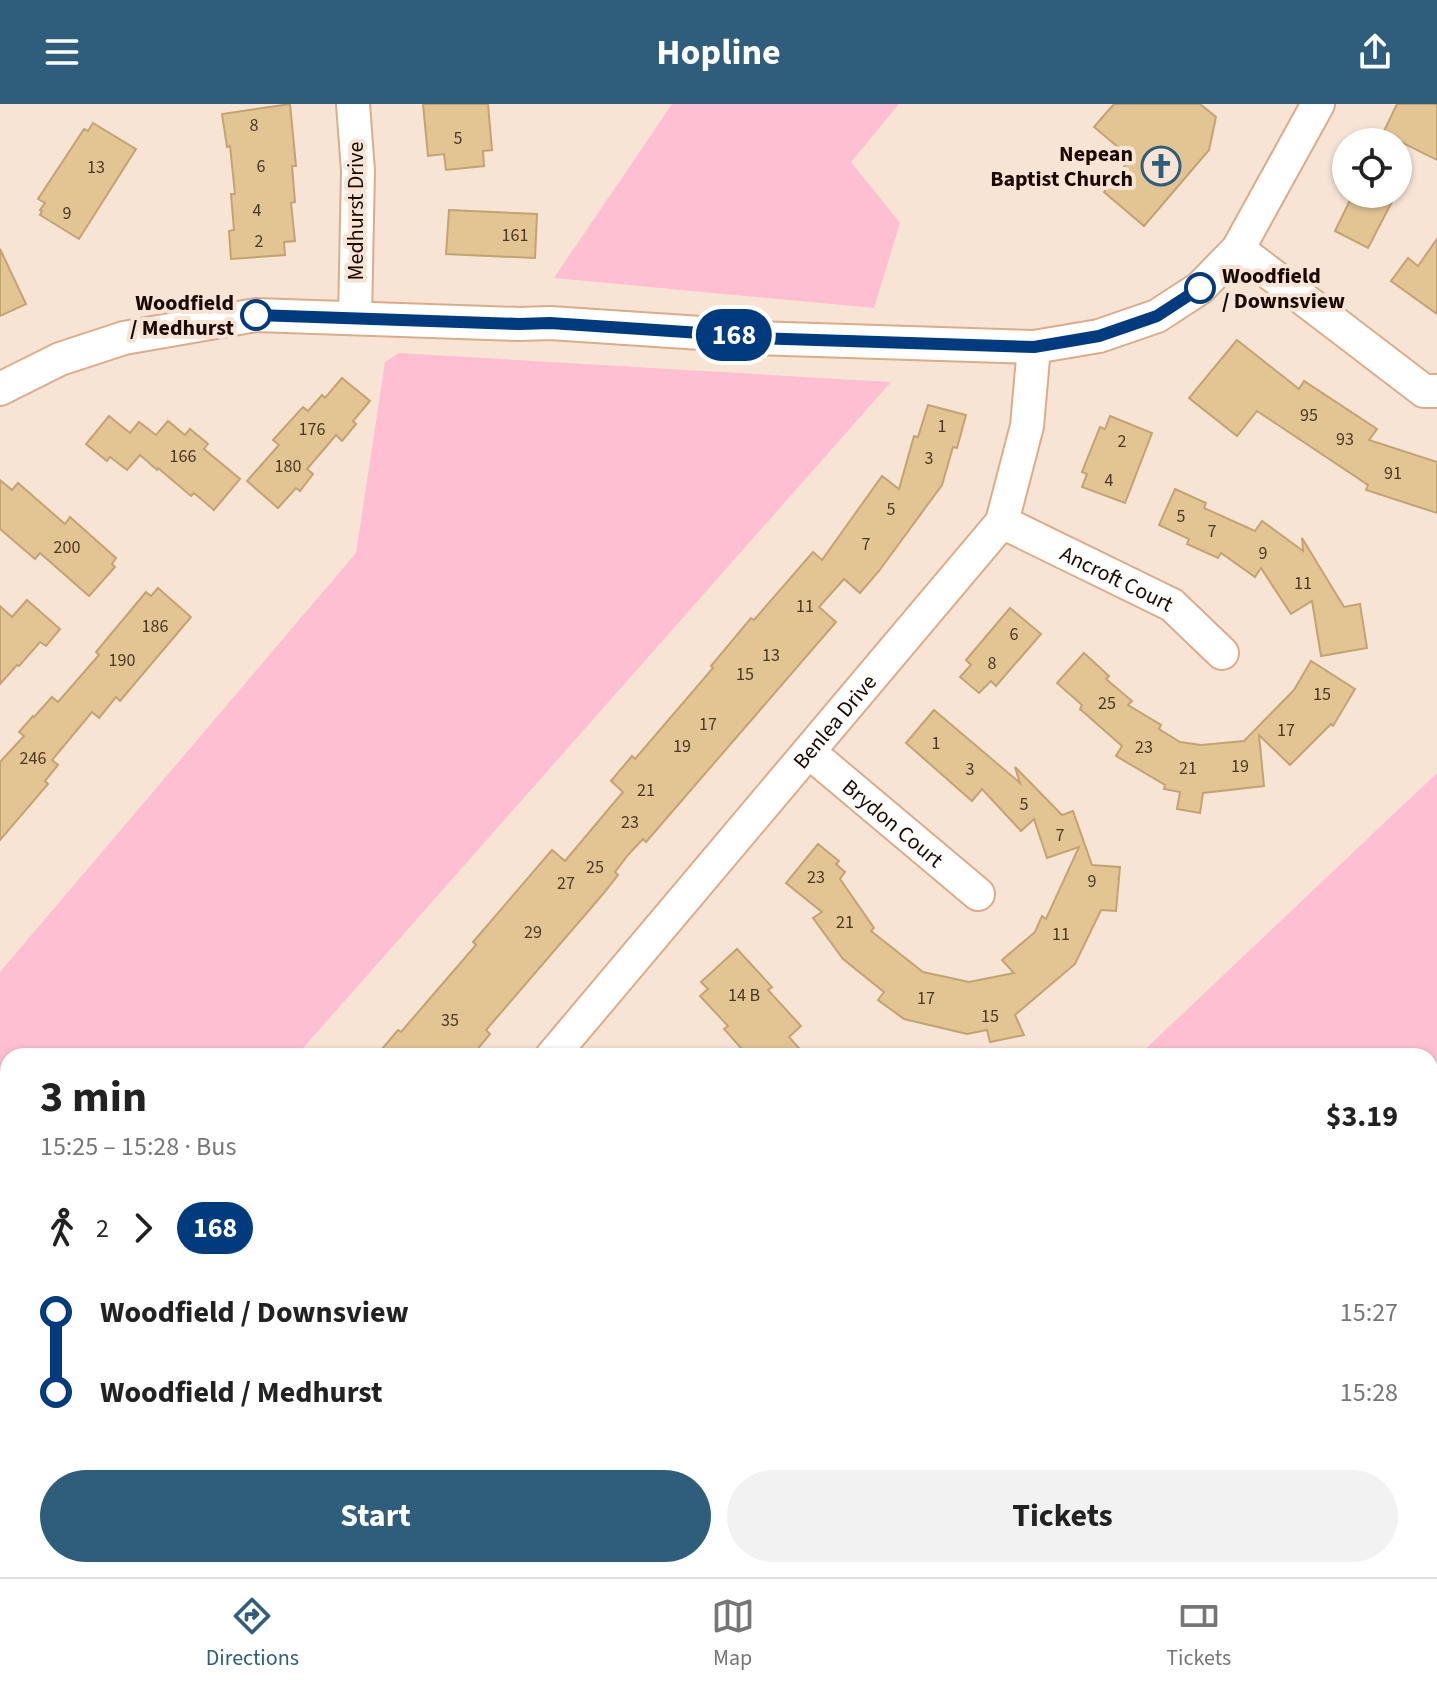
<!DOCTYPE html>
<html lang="en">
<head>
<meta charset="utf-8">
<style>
	body { margin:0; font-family:"Source Sans 3",sans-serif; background:#f2f2f2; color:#222; height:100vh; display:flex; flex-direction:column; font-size:30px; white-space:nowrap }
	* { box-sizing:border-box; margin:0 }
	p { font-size:26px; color:#767676 }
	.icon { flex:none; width:44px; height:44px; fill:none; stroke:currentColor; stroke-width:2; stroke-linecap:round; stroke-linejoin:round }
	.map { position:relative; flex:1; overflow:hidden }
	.sheet { position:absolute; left:0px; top:944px; width:1438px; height:530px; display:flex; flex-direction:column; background:#fff; border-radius:24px 24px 0 0; box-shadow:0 2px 6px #0004 }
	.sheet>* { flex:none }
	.badge { padding:0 16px; border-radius:26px; font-size:28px; line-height:52px }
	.fabs { position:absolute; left:1332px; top:24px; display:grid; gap:16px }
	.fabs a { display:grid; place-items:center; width:80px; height:80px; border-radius:50%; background:#fff; box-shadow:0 2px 6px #0004; font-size:40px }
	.map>.badge { position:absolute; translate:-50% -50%; box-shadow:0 0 0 4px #fff }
	.legs { display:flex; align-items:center; gap:12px; height:88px; padding:0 40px; font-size:26px }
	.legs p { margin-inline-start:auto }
	.head { display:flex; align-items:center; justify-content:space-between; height:136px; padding:0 40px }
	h1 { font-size:44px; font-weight:700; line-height:60px }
	.button { display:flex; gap:16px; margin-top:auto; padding:16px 40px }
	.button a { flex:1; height:92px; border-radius:48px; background:#2f5d7c; color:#fff; font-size:32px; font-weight:700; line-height:92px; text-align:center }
	.button a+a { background:#f2f2f2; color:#222 }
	ul { padding:0 40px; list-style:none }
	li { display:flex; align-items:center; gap:28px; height:80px; font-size:30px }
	li i { display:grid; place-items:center; width:12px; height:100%; margin:0 10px; background:currentColor }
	li i::after { content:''; width:20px; height:20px; margin:-10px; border:6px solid; border-radius:50%; background:#fff }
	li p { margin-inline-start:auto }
	li:first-child i { background:linear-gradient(#0000 50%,currentColor 0) }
	li:last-child i { background:linear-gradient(currentColor 50%,#0000 0) }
	header { display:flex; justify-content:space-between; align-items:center; height:104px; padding:0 40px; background:#2f5d7c; color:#fff; font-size:36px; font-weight:700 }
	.dock { display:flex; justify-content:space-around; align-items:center; height:112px; border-top:2px solid #e0e0e0; background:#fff; font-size:22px; color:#767676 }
	.dock a { display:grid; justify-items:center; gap:4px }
	.dock .on { color:#2f5d7c }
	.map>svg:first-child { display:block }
	.green { fill:#fdbfd1 }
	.building { fill:#e3c593; stroke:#c1a472; stroke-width:2 }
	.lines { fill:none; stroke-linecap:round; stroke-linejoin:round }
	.minor-casing { stroke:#dbac87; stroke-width:36 }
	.major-casing { stroke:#fff; stroke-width:44 }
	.minor { stroke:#fff; stroke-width:32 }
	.major { stroke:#badef8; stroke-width:40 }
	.line-1-casing { stroke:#fff; stroke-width:18 }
	.line-1 { stroke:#003b80; stroke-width:12 }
	.stop-1-dot { fill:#fff; stroke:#003b80; stroke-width:4 }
	.labels { text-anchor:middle; stroke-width:8; stroke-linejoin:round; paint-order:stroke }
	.number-label { font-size:18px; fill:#4c3825 }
	.poi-label { font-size:22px; font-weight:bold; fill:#190900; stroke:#f8e4d5; text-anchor:end }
	.street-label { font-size:22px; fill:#190900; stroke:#f8e4d5 }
	.stop-label { font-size:22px; font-weight:bold; fill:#190900; stroke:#f8e4d5; text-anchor:start }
</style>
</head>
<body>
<header><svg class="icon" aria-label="menu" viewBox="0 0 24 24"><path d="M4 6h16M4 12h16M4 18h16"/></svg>Hopline<svg class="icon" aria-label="share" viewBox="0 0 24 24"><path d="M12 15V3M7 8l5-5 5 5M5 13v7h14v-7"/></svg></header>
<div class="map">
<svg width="1437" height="1473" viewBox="0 0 1437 1473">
	<rect width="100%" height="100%" fill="#f8e4d5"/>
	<g class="green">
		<path d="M672 0H899L851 58 900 119 874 204 554 174Z"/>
		<path d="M399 249 891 278 296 952H8V1278L0 1287V868L356 449 385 258Z"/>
		<path d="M1437 669V1054L1430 1060V952H1138Z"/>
		<path d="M1437 1234V1473H1181L1188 1466H1430V1240Z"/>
		<path d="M594 1466H979L972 1473H587Z"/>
	</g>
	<g class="building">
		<path d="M290 0 296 62H292L295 98 291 99 295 137 284 138 285 151 231 155 229 127 234 126 231 90H235L230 42 227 43 222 10Z"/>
		<path d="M423 0H488L492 46 483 47 484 62 446 66 444 50 428 52Z"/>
		<path d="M1114 0H1200L1216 13 1209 46 1144 122 1104 88 1131 54 1094 23Z"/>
		<path d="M1397 0H1437V56L1383 29Z"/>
		<path d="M93 19 136 45 79 135 40 111 42 107 40 106 45 99 38 95 84 25 88 27Z"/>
		<path d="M1353 90H1396L1368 144 1335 127Z"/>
		<path d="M449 106 537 110 535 154 446 150Z"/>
		<path d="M1437 135V210L1391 177 1408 154 1418 162Z"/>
		<path d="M0 145 26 200 0 212Z"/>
		<path d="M1237 236 1299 285 1304 277 1377 325 1369 336 1437 358V409L1366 386 1368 381 1257 307 1237 332 1189 294Z"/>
		<path d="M342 274 370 297 353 317 356 320 342 337 336 331 307 365 313 370 300 387 296 384 278 404 247 377 279 341 273 336 303 303 308 307 322 291 325 294Z"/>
		<path d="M928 301 966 311 957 344 953 343 942 381 879 467 860 489 844 475 819 503 836 518 646 738 643 735 628 751 615 768 618 771 603 790 486 926 490 930 472 952H376L398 926 401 928 438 885 476 841 473 838 552 746 565 757 623 688 611 677 632 652 635 655 713 564 711 562 751 514 754 516 813 448 822 456 882 372 899 385 914 332 918 333Z"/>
		<path d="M109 312 130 329 139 318 156 331 168 317 185 331 190 325 208 340 204 345 240 375 214 406 194 389 191 392 158 364 157 366 140 351 127 366 110 353 107 357 86 340Z"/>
		<path d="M1110 312 1152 329 1125 399 1082 383 1087 370 1082 368 1100 323 1105 325Z"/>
		<path d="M0 376 12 386 18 379 65 420 70 413 116 454 112 460 115 463 89 492 40 449 35 455 0 425Z"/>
		<path d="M1175 385 1206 399 1204 404 1255 427 1262 417 1303 447 1302 434 1344 503 1360 500 1367 544 1321 552 1312 497 1291 510 1261 464 1255 473 1221 449 1218 454 1187 440 1189 435 1159 421Z"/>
		<path d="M158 484 191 513 120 597 116 593 99 614 92 608 52 656 58 661 45 677 48 680 0 736V658L24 632 19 628 33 612 34 613 52 593 58 598 99 551 96 548 146 488 151 492Z"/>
		<path d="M27 496 60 525 46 542 40 538 19 562 17 561 0 580V502L12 513Z"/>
		<path d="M1010 504 1041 530 996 582 991 577 979 589 960 573 971 561 966 556Z"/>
		<path d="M1084 549 1109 572 1106 575 1132 597 1128 601 1161 621 1159 625 1180 638 1201 641 1244 637 1294 586 1311 557 1355 585 1333 622 1331 620 1290 661 1259 631 1264 682 1203 689 1200 709 1177 705 1180 688 1164 685 1165 681 1116 652 1122 642 1080 605 1082 601 1057 579Z"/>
		<path d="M934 606 1020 679 1015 663 1062 711 1073 707 1092 761 1120 763 1116 807 1101 806 1075 860 1015 911 1024 931 990 938 987 926 967 930 904 915 878 896 884 888 843 855 813 814 822 808 786 779 818 740 839 757 836 760 845 768 840 775 874 824 871 827 923 868 969 878 1014 869 1002 856 1035 828 1042 812 1046 815 1079 743 1047 754 1034 715 1021 727 982 685 972 697 906 639Z"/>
		<path d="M737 845 772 883 768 886 801 922 789 933 806 952H748L724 925 728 922 700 892 708 885 701 878Z"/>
	</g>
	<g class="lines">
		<defs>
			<g id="minor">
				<path d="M353 0 358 67 355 213"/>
				<path d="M1238 145 1424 287H1437"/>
				<path d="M0 285 60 255 124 234 256 211 519 220 550 219 731 231 753 234 1034 243 1099 232 1157 212 1200 184 1238 145 1318 0"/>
				<path id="s1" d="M1002 418 1172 501 1222 549"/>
				<path id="s2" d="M809 648 978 790"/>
				<path id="s3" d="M552 952 1002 418 1027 322 1034 243"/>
				<path d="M105 1473 111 1466"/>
			</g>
			<g id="major">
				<path d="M1430 1120 1437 1114"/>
				<path d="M1430 1187 1437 1181"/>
				<path d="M1045 1473 1052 1466"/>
				<path d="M1118 1473 1125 1466"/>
			</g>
		</defs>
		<use href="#minor" class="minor-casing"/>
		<use href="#major" class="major-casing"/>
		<use href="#minor" class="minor"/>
		<use href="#major" class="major"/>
	</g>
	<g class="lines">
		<defs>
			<path id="line-1" d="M256 211 519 220 550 219 731 231 753 234 1034 243 1099 232 1157 212 1200 184"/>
		</defs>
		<use href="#line-1" class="line-1-casing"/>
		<use href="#line-1" class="line-1"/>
	</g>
	<defs>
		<symbol id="church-ring" viewBox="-11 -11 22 22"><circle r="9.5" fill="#f8e4d5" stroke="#2f5d7c" stroke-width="1.5"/><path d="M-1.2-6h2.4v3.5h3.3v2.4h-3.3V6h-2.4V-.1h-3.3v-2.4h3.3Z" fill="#2f5d7c"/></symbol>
	</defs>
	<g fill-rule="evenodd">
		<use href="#church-ring" x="1139" y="40" width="44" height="44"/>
	</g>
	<g class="stop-1-dot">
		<circle cx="1200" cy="184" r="14"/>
		<circle cx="256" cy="211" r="14"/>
	</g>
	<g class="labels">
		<g class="number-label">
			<text x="254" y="27">8</text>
			<text x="458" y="40">5</text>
			<text x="261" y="68">6</text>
			<text x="96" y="69">13</text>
			<text x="257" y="112">4</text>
			<text x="67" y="115">9</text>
			<text x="515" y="137">161</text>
			<text x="259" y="143">2</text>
			<text x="1309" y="317">95</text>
			<text x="942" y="328">1</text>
			<text x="312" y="331">176</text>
			<text x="1345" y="341">93</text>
			<text x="1122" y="343">2</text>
			<text x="183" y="358">166</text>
			<text x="929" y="360">3</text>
			<text x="288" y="368">180</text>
			<text x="1393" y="375">91</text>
			<text x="1109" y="382">4</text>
			<text x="891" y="411">5</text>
			<text x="1181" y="418">5</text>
			<text x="1212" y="433">7</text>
			<text x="866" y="446">7</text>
			<text x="67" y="449">200</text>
			<text x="1263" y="455">9</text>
			<text x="1303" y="485">11</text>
			<text x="805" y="508">11</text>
			<text x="155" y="528">186</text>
			<text x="1014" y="536">6</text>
			<text x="771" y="557">13</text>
			<text x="122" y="562">190</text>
			<text x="992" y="565">8</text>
			<text x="745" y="576">15</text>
			<text x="1322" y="596">15</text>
			<text x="1107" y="605">25</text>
			<text x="708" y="626">17</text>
			<text x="1286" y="632">17</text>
			<text x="936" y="645">1</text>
			<text x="682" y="648">19</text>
			<text x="1144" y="649">23</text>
			<text x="33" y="660">246</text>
			<text x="1240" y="668">19</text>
			<text x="1188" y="670">21</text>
			<text x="970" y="671">3</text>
			<text x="646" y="692">21</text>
			<text x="1024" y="706">5</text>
			<text x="630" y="724">23</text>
			<text x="1060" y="737">7</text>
			<text x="595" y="769">25</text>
			<text x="816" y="779">23</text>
			<text x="1092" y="783">9</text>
			<text x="566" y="785">27</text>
			<text x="845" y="824">21</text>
			<text x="533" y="834">29</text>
			<text x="1061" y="836">11</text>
			<text x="744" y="897">14 B</text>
			<text x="926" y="900">17</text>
			<text x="990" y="918">15</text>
			<text x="450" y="922">35</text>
		</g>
		<g class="poi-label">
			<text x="1133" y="57">Nepean<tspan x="1133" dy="25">Baptist Church</tspan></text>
		</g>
		<g class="street-label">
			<text transform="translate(355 107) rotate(-90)" y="8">Medhurst Drive</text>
			<text dy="8" stroke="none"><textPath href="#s1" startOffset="128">Ancroft Court</textPath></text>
			<text dy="8" stroke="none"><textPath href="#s3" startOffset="438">Benlea Drive</textPath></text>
			<text dy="8" stroke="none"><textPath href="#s2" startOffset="110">Brydon Court</textPath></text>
		</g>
		<g class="stop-label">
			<text x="1222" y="179">Woodfield<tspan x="1222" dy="25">/ Downsview</tspan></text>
			<text x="234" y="206" text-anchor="end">Woodfield<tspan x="234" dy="25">/ Medhurst</tspan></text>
		</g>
	</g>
</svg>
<div class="fabs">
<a><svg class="icon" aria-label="locate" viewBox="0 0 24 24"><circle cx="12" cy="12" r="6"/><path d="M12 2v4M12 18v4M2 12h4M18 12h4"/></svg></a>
</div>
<b class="badge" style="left:734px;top:231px;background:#003b80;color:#fff">168</b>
<section class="sheet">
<div class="head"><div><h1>3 min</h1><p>15:25 – 15:28 · Bus</p></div><b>$3.19</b></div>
<div class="legs"><svg class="icon" aria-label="walk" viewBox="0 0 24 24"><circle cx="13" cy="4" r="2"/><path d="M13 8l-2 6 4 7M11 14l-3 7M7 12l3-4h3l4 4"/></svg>2<svg class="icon" aria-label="forward" viewBox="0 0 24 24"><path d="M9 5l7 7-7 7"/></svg><b class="badge" style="background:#003b80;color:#fff">168</b></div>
<ul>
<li><i style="color:#003b80"></i><b>Woodfield / Downsview</b><p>15:27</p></li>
<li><i style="color:#003b80"></i><b>Woodfield / Medhurst</b><p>15:28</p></li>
</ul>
<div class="button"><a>Start</a><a>Tickets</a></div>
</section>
</div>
<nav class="dock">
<a class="on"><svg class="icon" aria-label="directions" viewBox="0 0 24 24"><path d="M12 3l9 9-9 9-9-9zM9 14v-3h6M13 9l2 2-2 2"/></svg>Directions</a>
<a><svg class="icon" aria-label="map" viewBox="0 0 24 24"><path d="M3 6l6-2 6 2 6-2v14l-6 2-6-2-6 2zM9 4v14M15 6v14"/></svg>Map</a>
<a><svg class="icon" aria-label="tickets" viewBox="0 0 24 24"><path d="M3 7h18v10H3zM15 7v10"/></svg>Tickets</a>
</nav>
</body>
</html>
